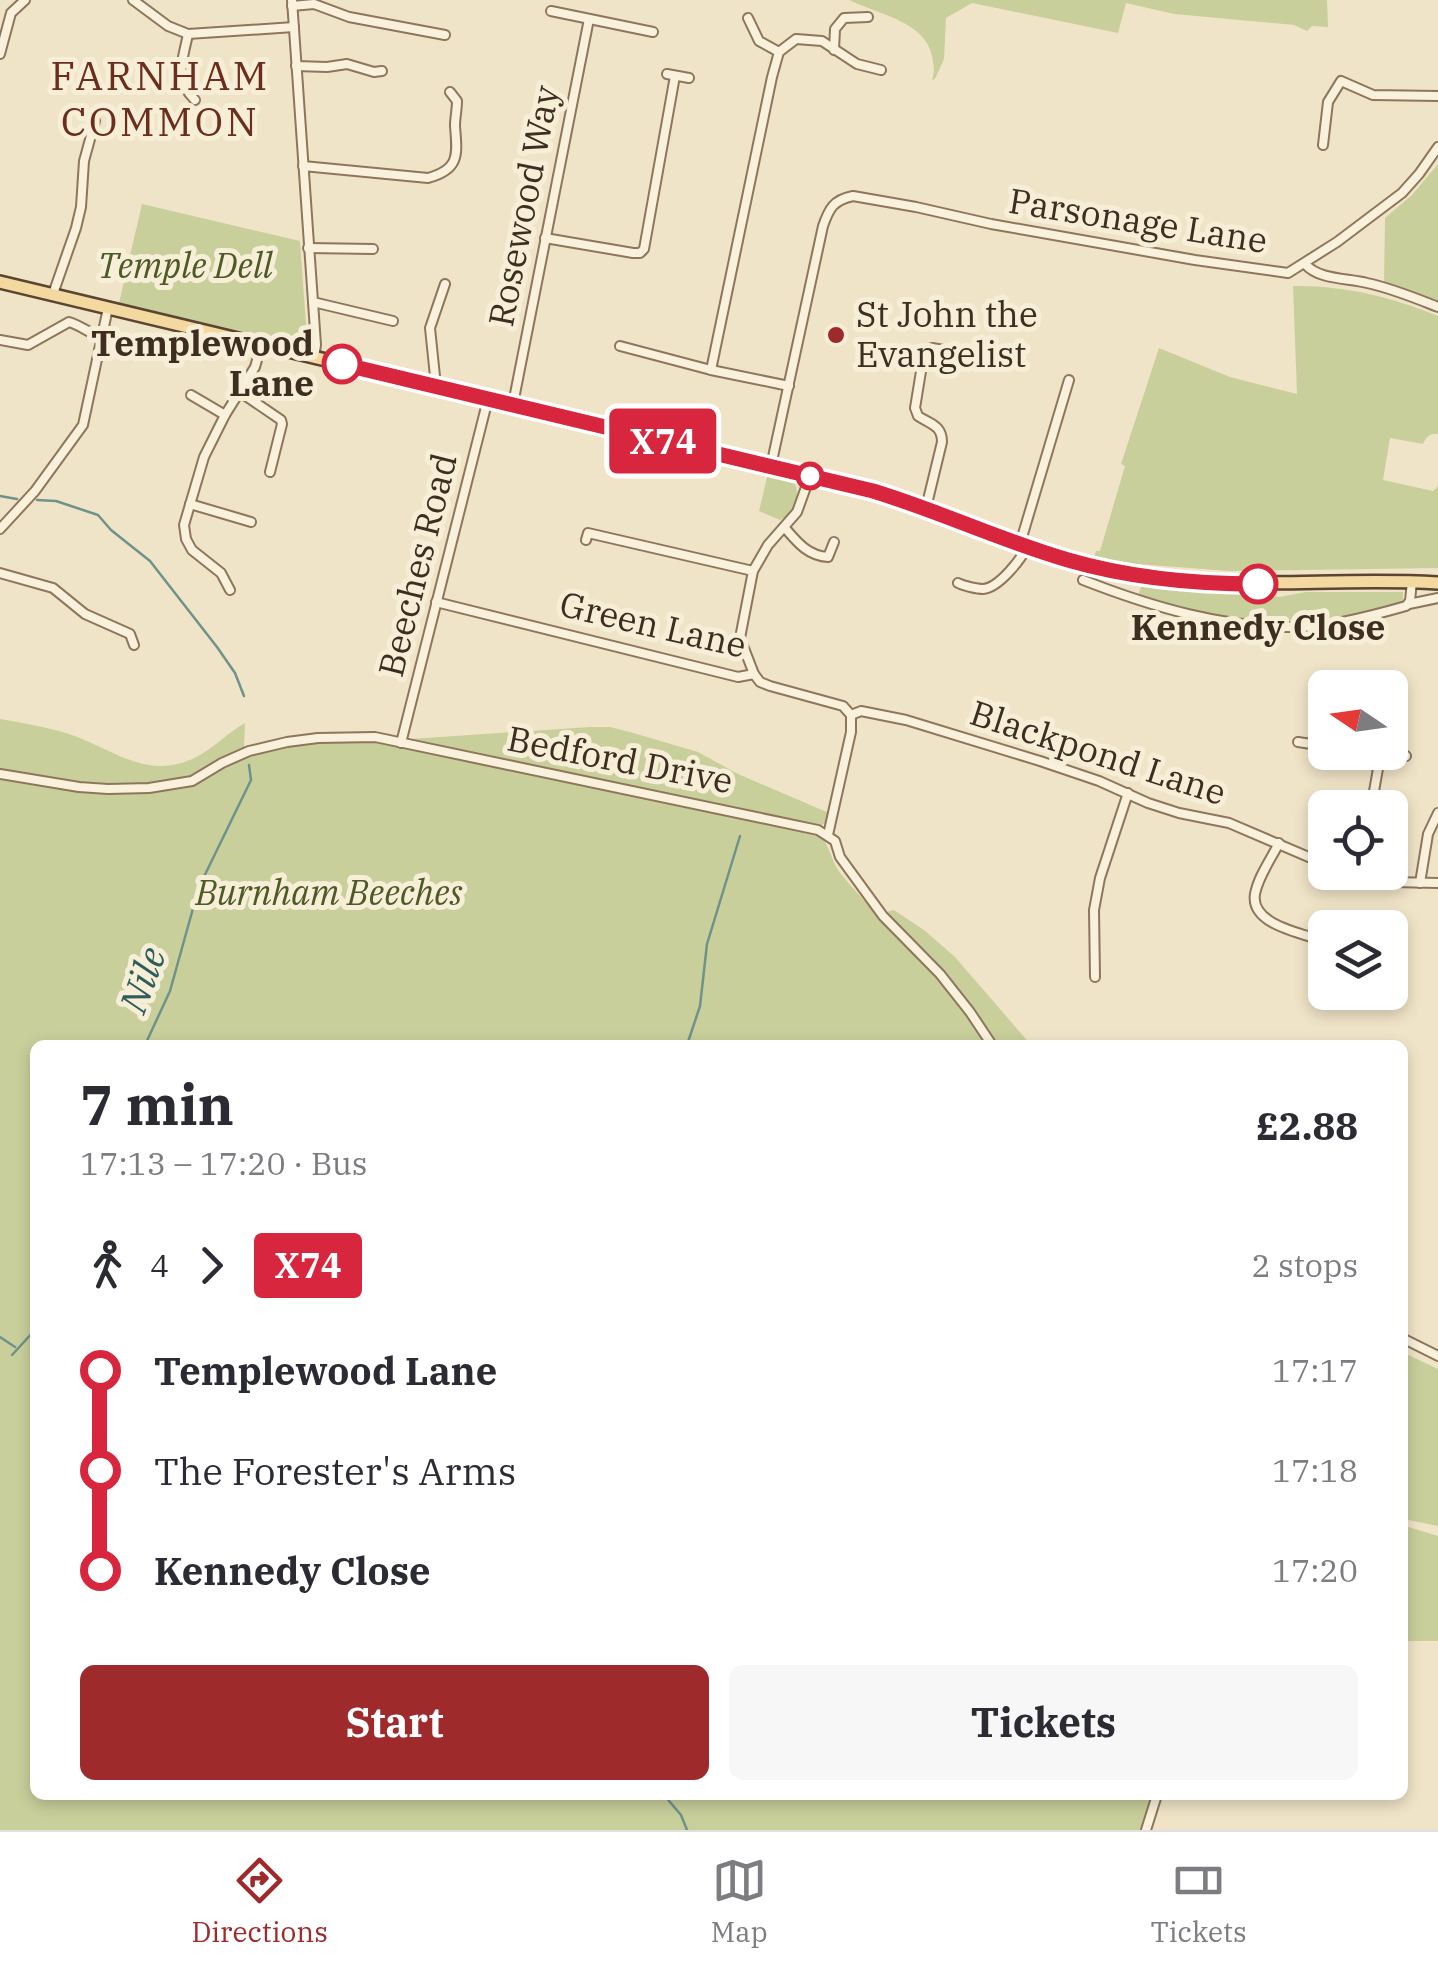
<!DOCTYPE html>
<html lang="en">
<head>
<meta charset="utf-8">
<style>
	body { margin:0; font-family:"IBM Plex Serif",serif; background:#f7f7f7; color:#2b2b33; height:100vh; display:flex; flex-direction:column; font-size:38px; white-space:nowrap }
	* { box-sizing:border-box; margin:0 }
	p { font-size:32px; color:#7c7c81 }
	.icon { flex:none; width:55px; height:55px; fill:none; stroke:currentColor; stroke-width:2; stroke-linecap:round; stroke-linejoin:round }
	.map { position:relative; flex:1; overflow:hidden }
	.panel { position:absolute; left:30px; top:1040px; width:1378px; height:760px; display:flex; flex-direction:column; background:#fff; border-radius:15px; box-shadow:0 5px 15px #0003 }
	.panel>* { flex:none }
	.badge { padding:0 20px; border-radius:8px; font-size:35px; line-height:65px }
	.needle { width:65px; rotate:283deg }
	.tools { position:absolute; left:1308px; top:670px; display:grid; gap:20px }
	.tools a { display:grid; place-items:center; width:100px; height:100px; border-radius:15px; background:#fff; box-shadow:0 5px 15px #0003; font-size:50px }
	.map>.badge { position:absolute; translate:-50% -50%; box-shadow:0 0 0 5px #fff }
	.legs { display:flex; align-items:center; gap:15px; height:110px; padding:0 50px; font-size:32px }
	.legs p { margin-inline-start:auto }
	.summary { display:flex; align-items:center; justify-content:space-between; height:170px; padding:0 50px }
	h1 { font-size:55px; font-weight:700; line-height:75px }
	.button { display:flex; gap:20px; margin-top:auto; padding:20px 50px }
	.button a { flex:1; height:115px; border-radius:15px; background:#9e2a2b; color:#fff; font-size:40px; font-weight:700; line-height:115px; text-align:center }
	.button a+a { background:#f7f7f7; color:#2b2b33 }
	ul { padding:0 50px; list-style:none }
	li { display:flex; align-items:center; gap:35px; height:100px; font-size:38px }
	li i { display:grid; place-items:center; width:15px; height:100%; margin:0 12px; background:currentColor }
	li i::after { content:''; width:25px; height:25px; margin:-12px; border:8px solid; border-radius:50%; background:#fff }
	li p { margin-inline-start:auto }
	li:first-child i { background:linear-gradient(#0000 50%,currentColor 0) }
	li:last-child i { background:linear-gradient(currentColor 50%,#0000 0) }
	.tab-bar { display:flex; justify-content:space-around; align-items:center; height:140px; border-top:2px solid #e1e1e2; background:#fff; font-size:28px; color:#7c7c81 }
	.tab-bar a { display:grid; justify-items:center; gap:5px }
	.tab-bar .on { color:#9e2a2b }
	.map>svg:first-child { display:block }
	.green { fill:#c9cf9b }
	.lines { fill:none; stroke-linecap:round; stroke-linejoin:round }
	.stream { stroke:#6f938a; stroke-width:2.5 }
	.minor-casing { stroke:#8d765c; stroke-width:12 }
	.primary-casing { stroke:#5b4430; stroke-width:16 }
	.minor { stroke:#faf1dc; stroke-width:8 }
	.primary { stroke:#f3d9a0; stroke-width:11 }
	.line-1-casing { stroke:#fff; stroke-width:22 }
	.line-1 { stroke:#d7263d; stroke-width:15 }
	.poi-dot { fill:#9e2a2b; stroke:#f7eed8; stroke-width:4 }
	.stop-1-dot { fill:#fff; stroke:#d7263d; stroke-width:5 }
	.labels { text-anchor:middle; stroke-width:10; stroke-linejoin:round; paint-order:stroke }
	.street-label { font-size:35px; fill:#3d2e20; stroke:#f7eed8 }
	.park-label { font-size:35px; font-style:italic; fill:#4d5a26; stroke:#f7eed8 }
	.poi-label { font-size:35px; fill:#3d2e20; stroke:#f7eed8; text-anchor:start }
	.stop-label { font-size:35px; font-weight:bold; fill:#3d2e20; stroke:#f7eed8; text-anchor:end }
	.water-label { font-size:38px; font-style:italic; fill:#2f5d5a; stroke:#f7eed8 }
	.quarter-label { font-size:40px; letter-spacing:2.5px; fill:#6b2e1e; stroke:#f7eed8 }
</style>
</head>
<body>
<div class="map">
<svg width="1438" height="1830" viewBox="0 0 1438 1830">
	<rect width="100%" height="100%" fill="#f0e4c8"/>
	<g class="green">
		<path d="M849 0H1327L1328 27 1312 26 1307 31 1294 25 1174 14 1126 3 1118 33 972 3 946 18 944 59 935 79 932 80C935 71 934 66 932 56 925 21 877 14 849 0Z"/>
		<path d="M1438 164V302L1384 283 1385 218 1412 195Z"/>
		<path d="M142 204 300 241 307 338 301 345 119 303Z"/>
		<path d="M1293 286C1343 285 1392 297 1438 316V434C1430 433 1426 437 1423 444L1390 438 1383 480 1433 491 1438 486V568L1229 571 1137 564 1094 557 1096 551H1100L1125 466 1121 464 1159 348 1230 377 1297 394Z"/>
		<path d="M768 473 792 479C803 493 795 513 780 520L759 511Z"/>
		<path d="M1142 584 1279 597 1306 592H1403V603C1375 609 1346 618 1317 622 1257 629 1195 611 1138 596Z"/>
		<path d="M0 719C23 723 47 727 69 734 109 747 143 778 187 761 210 753 225 734 245 723L244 747C222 760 199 777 173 782 121 794 52 782 0 770Z"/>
		<path d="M590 727H610L630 732 698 752 738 774 829 813 828 822 819 826 797 822 412 743 410 739Z"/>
		<path d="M322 742 377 743 819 833C830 845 831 862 841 874 889 932 948 980 987 1045H35V1795H1155L1143 1830H0V777C59 788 108 797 169 787 178 785 190 785 199 781 208 777 216 769 225 764 254 748 290 744 322 742Z"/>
		<path d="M894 910 924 930 955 957 1031 1045H997L953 984 886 912Z"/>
		<path d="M1402 1352 1438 1369V1526L1403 1519Z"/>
		<path d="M1402 1525 1438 1536V1641H1403Z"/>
	</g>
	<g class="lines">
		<g class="stream">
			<path d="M0 496 17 499"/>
			<path d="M37 500 56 501 98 515 111 530 150 561 217 647 235 673 244 696"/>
			<path d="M145 1045 170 991 199 887 251 780 249 765"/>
			<path d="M687 1045 700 1006 707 944 740 836"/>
			<path d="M34 1331 32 1376 35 1385"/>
			<path d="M0 1337 15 1347"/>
			<path d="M12 1355 34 1331"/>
			<path d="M664 1795 681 1815 687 1830"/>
		</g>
		<defs>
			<g id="minor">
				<path d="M133 0 168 26 188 34 294 27"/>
				<path d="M292 0 316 345 314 358"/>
				<path d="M292 6 314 4 349 17 445 35"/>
				<path d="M551 11 653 32"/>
				<path d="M748 18 759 41 779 52"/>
				<path d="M188 34C183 60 173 79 195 100"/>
				<path d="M834 50 835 29 844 18 868 17"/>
				<path d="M0 54 11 13 25 0"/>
				<path d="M296 66 327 67 347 64 374 72 382 71"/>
				<path d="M667 74 689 78"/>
				<path d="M1323 145 1328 102 1341 81 1373 95 1438 96"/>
				<path d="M303 166 428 178C461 169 457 153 455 126 455 118 457 109 457 101L450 92"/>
				<path d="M545 238 633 253H640L644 249 675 76"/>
				<path d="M308 248 373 249"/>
				<path d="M1305 264C1319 280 1347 278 1367 283 1391 288 1415 298 1438 307"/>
				<path d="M53 294 76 228 81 207 84 161 95 121"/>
				<path d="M313 302 393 321"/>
				<path d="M0 340 28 345 69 322C80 325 89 333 101 337"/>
				<path d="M620 346 711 370 789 386"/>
				<path d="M711 370 772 77 779 52 796 39 822 41 857 64 881 70"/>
				<path d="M436 386 430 328 445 284"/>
				<path d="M240 392 281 420 282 424 270 472"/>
				<path d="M191 395 225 415"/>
				<path d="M513 404 589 19"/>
				<path d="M771 466 823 226C829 209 833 200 853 196L916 207 991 224 1195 260 1288 273 1337 242 1402 193 1419 174 1438 147"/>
				<path d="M190 504 251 522"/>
				<path d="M926 508 942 442C942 425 930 424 918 416L915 408 924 353 932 348 979 356"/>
				<path d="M785 528C797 542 808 556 828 557L834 542"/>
				<path d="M0 529 35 491 83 425 108 308"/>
				<path d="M586 540 588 533 753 571"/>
				<path d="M1020 544 1069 380"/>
				<path d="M0 573 53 588 85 614 130 634 134 645"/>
				<path d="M1083 580C1152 607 1226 629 1300 627 1329 627 1378 614 1406 606L1410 601 1412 581"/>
				<path d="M958 583C964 586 977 589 983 589 999 588 1021 559 1027 547"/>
				<path d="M230 590 221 573 192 550 186 539 184 525 204 457 225 415 255 367 261 346"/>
				<path d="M436 602 738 677 754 674 760 682 770 686 843 706 851 715"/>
				<path d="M1409 604 1438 598"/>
				<path d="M754 674 740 638 753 571 768 545 797 512 810 476"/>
				<path d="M851 715 861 711 906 720 1040 761 1099 781 1148 803 1179 813 1229 823 1325 864"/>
				<path d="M1298 742 1325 746"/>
				<path d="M401 743 488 399"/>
				<path d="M1383 752 1406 756"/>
				<path d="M0 774 79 787 108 789 149 788 192 781 222 763 249 751 287 742 318 738 375 737 818 830 835 841 840 857 883 916 940 974 970 1012 992 1045"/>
				<path d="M1371 808 1381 752"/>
				<path d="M828 835 851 732V715"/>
				<path d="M1279 843C1271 859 1258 877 1255 894 1250 924 1300 933 1321 940"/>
				<path d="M1353 872 1392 882 1438 883"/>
				<path d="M1420 883 1428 834 1438 813"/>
				<path d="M1095 977 1094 910 1100 878 1128 793"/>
				<path d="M1402 1338 1438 1356"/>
				<path d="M1146 1830 1157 1795"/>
			</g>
			<path id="primary" d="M0 282 873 491C960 517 1043 560 1134 575 1235 591 1337 577 1438 583"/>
		</defs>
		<use href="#minor" class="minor-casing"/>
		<use href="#primary" class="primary-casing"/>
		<use href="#minor" class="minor"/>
		<use href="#primary" class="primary"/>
	</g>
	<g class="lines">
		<defs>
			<path id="line-1" d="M342 364 873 491C939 511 1002 541 1068 560 1130 578 1193 584 1258 584"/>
		</defs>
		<use href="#line-1" class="line-1-casing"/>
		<use href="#line-1" class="line-1"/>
	</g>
	<circle class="poi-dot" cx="836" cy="335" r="10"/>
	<g class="stop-1-dot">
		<circle cx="342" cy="364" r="18"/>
		<circle cx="810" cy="476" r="12"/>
		<circle cx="1258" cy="584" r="18"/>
	</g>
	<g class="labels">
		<g class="street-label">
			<text transform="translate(524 206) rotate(-79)" y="12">Rosewood Way</text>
			<text transform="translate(1138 221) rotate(9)" y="12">Parsonage Lane</text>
			<text transform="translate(418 565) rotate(-76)" y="12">Beeches Road</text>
			<text transform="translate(653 625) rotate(13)" y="12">Green Lane</text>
			<text transform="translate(1098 753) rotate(18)" y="12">Blackpond Lane</text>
			<text transform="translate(620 760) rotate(11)" y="12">Bedford Drive</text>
		</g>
		<g class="park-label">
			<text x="185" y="278">Temple Dell</text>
			<text x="329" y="905">Burnham Beeches</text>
		</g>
		<g class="poi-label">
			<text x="856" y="327">St John the<tspan x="856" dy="40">Evangelist</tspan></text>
		</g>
		<g class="stop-label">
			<text x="314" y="356">Templewood<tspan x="314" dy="40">Lane</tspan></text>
			<text x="1258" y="640" text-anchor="middle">Kennedy Close</text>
		</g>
		<g class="water-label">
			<text transform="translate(143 980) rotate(-70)" y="13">Nile</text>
		</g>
		<g class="quarter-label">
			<text x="160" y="90">FARNHAM<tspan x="160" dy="46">COMMON</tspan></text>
		</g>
	</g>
</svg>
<div class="tools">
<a><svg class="needle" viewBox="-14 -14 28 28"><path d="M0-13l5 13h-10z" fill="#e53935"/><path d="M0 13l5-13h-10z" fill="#7c7c81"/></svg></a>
<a><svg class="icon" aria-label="locate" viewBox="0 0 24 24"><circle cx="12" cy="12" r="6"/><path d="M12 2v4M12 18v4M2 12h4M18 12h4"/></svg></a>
<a><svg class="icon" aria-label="layers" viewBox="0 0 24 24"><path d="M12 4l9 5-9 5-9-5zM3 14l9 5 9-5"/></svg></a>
</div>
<b class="badge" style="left:663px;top:441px;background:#d7263d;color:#fff">X74</b>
<section class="panel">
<div class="summary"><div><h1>7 min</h1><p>17:13 – 17:20 · Bus</p></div><b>£2.88</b></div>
<div class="legs"><svg class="icon" aria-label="walk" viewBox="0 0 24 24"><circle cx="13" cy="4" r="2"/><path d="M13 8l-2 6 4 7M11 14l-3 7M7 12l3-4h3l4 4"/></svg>4<svg class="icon" aria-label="forward" viewBox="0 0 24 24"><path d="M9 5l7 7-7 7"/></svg><b class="badge" style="background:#d7263d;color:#fff">X74</b><p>2 stops</p></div>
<ul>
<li><i style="color:#d7263d"></i><b>Templewood Lane</b><p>17:17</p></li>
<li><i style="color:#d7263d"></i><span>The Forester's Arms</span><p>17:18</p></li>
<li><i style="color:#d7263d"></i><b>Kennedy Close</b><p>17:20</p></li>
</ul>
<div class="button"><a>Start</a><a>Tickets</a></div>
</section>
</div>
<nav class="tab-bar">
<a class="on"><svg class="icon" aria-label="directions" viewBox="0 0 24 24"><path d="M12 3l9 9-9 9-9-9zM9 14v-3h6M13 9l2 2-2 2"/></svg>Directions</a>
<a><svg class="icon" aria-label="map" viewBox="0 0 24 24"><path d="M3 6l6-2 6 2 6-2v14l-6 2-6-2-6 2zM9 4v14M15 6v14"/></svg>Map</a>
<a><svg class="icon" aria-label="tickets" viewBox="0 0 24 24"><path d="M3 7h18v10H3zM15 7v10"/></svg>Tickets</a>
</nav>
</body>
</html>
